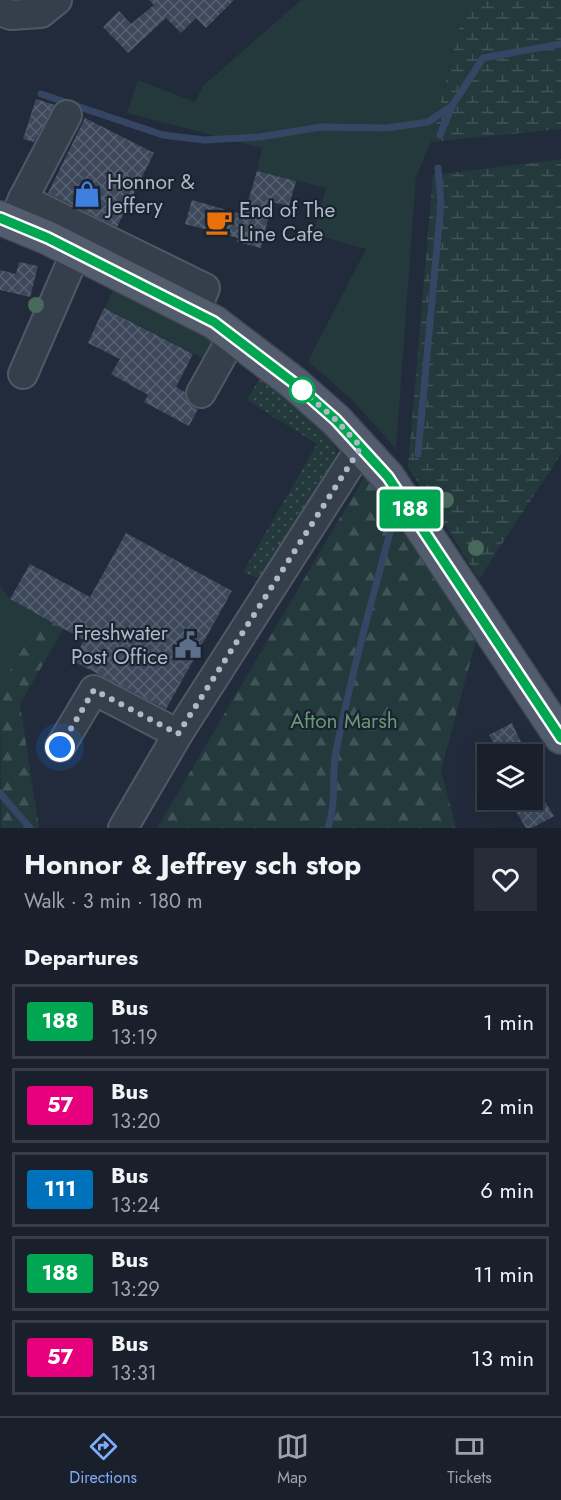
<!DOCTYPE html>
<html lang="en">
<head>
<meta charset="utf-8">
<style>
	body { margin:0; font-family:Jost,sans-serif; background:#262d38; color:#f1f3f6; height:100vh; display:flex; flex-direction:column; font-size:22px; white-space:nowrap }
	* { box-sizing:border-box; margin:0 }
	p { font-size:20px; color:#9fa3a9 }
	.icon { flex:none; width:33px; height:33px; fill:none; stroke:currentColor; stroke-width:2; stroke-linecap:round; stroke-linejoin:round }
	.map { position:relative; height:828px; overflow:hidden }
	.side { display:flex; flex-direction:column; background:#19202c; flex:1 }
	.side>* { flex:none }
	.badge { padding:0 12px; border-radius:4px; font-size:21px; line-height:39px }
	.tools { position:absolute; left:477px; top:744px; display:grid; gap:12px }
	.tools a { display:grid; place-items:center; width:66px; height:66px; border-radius:0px; background:#19202c; box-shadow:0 6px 24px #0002,0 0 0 2px #373e48; font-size:30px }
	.you { position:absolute; width:30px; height:30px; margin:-15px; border:4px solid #fff; border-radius:50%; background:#1a73e8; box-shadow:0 0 0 9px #1a73e833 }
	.map>.badge { position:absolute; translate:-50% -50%; box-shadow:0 0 0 3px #fff }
	h2 { padding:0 24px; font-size:22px; line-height:54px }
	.round { display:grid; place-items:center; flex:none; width:63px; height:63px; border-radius:0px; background:#262d38 }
	.summary { display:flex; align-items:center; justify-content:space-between; height:102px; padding:0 24px }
	h1 { font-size:28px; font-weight:700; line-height:45px }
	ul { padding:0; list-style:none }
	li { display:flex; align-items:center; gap:18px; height:75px; margin:0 12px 9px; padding:0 12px; border:3px solid #373e48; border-radius:0px }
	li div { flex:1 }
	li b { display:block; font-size:22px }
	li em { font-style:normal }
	li .badge { min-width:66px; font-weight:700; text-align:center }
	.dock { display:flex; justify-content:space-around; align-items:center; height:84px; border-top:2px solid #373e48; background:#19202c; font-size:16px; color:#9fa3a9 }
	.dock a { display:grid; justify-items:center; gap:3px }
	.dock .selected { color:#81acfb }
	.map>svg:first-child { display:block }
	.grass { fill:#23393c }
	.forest { fill:url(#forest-firs) }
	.wetland { fill:url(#wetland-marsh) }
	.garden { fill:url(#garden-dots) }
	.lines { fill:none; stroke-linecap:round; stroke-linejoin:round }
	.stream { stroke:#344663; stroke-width:7 }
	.building { fill:url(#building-cross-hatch) }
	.minor-casing { stroke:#505866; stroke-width:32 }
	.major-casing { stroke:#3e4754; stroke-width:36 }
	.minor { stroke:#353e4b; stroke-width:28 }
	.major { stroke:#535c6c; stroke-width:33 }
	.tree { fill:#47685a }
	.line-casing { stroke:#fff; stroke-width:14 }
	.line { stroke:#00a651; stroke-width:9 }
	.walk { stroke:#b0b8c7; stroke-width:6; stroke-dasharray:0 10.8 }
	.stop-dot { fill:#fff; stroke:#00a651; stroke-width:3 }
	.labels { text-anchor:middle; stroke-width:4.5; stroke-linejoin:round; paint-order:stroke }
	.poi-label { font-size:21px; fill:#b0b8c7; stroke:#1a2330; text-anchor:start }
	.park-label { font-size:21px; fill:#669974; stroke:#1a2330 }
</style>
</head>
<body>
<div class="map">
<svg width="561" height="828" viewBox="0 0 561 828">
	<defs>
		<pattern id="forest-firs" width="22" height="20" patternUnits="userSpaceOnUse" patternTransform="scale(1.5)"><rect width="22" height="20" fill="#23393c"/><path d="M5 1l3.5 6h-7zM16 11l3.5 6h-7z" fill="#405457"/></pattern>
		<pattern id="wetland-marsh" width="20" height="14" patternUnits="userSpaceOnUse" patternTransform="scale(1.5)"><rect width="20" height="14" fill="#23393c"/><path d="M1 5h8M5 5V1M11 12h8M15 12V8" fill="none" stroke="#405457"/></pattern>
		<pattern id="garden-dots" width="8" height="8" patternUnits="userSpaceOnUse" patternTransform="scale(1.5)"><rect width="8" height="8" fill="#23393c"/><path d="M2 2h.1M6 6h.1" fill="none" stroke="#405457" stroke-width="1.8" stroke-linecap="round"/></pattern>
		<pattern id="building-cross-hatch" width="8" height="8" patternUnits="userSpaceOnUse" patternTransform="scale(1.5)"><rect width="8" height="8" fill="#3d495b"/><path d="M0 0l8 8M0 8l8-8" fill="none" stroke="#566171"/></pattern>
	</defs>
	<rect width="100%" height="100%" fill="#212b3b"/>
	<g class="grass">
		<path d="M301 0H466L431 142 416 177 396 449 354 402 308 361 366 249 313 234 326 188 257 171 262 148 127 113 138 80 195 102 203 86Z"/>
		<path d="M113 289 144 303 223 345 212 363 105 308Z"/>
		<path d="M0 586 10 599 40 616 0 688Z"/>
	</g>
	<g class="forest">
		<path d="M366 474 479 630 441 770 456 828H157Z"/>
		<path d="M40 616 64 628 20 704 39 828H1L0 688Z"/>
	</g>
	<g class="wetland">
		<path d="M466 0H561V129L431 142Z"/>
		<path d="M561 159V454L479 579 408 467 433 175Z"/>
	</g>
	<path class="garden" d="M261 376 318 422 336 450V469L265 581 243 572 317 444 247 400Z"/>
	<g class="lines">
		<g class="stream">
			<path d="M41 94 163 135 204 140 260 137 321 127 387 128 428 122 452 106"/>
			<path d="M440 135 452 106 483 58 561 44"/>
			<path d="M418 454 441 203 438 168"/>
			<path d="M0 793 30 828"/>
			<path d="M328 828C337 803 331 777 336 751 351 676 371 603 391 529"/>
		</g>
	</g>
	<g class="building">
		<path d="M149 0H234L206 28 196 18 181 33 166 18 128 53 103 27 119 11 131 24 154 5Z"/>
		<path d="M36 99 55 105 34 142 23 139Z"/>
		<path d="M85 118 154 153 117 227 48 193Z"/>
		<path d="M257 171 296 181 289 206 272 202 261 248 237 242 238 238 185 224 192 200 244 215Z"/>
		<path d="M19 262 38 266 30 297 0 290V270L16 274Z"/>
		<path d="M104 308 193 354 176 387 185 392 187 401 192 407 198 409 189 426 144 402 148 395 111 374 120 359 88 343Z"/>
		<path d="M126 533 232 591 166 709 73 661 84 640 10 599 30 564 90 597Z"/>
		<path d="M512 723 519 738 529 754H500L489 735Z"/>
		<path d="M509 800H544L554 816 532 828H526Z"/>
	</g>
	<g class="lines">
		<defs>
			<g id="minor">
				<path d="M0 11 11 15 41 13 57 0"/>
				<path d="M23 199 67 115"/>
				<path d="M13 223 23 199 205 288 195 312"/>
				<path d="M23 374 76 252"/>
				<path d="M201 393 228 345 232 335"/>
				<path d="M60 747 94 690 178 734 361 447"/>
				<path d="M123 828 178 734"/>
			</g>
			<path id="major" d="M0 218 48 238 214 322 294 383 336 420 388 477 561 737"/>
		</defs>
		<use href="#minor" class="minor-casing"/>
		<use href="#major" class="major-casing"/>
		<use href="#minor" class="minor"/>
		<use href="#major" class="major"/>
	</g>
	<g class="tree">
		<circle cx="36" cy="305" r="8"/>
		<circle cx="446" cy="500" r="8"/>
		<circle cx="476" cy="548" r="8"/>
	</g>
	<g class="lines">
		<defs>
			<path id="line" d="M0 218 48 238 214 322 294 383 336 420 388 477 561 738"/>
		</defs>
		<use href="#line" class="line-casing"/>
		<use href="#line" class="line"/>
		<path class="walk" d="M60 747 94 690 178 734 361 447 336 420 302 390"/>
	</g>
	<defs>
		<symbol id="shop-bare" viewBox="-9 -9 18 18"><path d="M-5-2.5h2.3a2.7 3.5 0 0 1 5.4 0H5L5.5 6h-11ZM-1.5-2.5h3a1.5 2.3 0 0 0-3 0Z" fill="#3f7fe0" stroke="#1a2330" stroke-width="2.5" paint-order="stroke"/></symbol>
		<symbol id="cafe-bare" viewBox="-9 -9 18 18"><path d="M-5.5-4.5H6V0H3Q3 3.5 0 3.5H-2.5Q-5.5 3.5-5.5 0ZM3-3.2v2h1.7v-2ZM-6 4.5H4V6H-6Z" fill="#e8710a" stroke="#1a2330" stroke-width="2.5" paint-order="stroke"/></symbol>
		<symbol id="civic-bare" viewBox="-9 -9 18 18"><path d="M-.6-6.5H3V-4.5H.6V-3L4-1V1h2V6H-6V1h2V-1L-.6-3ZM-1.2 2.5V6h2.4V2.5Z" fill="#5c6f8a" stroke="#1a2330" stroke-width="2.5" paint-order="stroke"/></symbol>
	</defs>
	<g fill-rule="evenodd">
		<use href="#shop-bare" x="68" y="175" width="38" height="38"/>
		<use href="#cafe-bare" x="200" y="203" width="38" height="38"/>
		<use href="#civic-bare" x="169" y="626" width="38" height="38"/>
	</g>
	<circle class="stop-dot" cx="302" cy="390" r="12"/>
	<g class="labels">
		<g class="poi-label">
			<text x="107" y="189">Honnor &amp;<tspan x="107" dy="24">Jeffery</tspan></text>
			<text x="239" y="217">End of The<tspan x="239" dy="24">Line Cafe</tspan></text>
			<text x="168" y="640" text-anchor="end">Freshwater<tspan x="168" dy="24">Post Office</tspan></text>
		</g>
		<g class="park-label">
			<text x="344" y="728">Afton Marsh</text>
		</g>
	</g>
</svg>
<div class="tools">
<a><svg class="icon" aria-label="layers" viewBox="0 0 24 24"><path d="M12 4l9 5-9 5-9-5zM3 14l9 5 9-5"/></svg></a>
</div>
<div class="you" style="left:60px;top:747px"></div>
<b class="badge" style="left:410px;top:509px;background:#00a651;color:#fff">188</b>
</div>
<section class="side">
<div class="summary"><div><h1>Honnor &amp; Jeffrey sch stop</h1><p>Walk · 3 min · 180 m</p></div><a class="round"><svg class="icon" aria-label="heart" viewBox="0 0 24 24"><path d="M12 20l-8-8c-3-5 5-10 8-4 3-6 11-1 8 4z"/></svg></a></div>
<h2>Departures</h2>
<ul>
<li><span class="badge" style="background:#00a651;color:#fff">188</span><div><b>Bus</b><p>13:19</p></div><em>1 min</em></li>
<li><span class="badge" style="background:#e6007e;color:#fff">57</span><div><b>Bus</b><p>13:20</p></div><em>2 min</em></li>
<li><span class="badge" style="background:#0072bc;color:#fff">111</span><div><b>Bus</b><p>13:24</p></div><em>6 min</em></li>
<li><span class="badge" style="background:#00a651;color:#fff">188</span><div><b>Bus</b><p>13:29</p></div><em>11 min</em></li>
<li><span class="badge" style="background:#e6007e;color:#fff">57</span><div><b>Bus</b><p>13:31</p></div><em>13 min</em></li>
</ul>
</section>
<nav class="dock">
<a class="selected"><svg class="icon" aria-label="directions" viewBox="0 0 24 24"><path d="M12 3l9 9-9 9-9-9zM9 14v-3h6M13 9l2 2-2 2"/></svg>Directions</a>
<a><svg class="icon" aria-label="map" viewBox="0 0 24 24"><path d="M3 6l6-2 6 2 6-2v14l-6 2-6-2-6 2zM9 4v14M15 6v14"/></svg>Map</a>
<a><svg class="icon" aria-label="tickets" viewBox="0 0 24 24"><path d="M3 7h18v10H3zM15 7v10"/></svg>Tickets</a>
</nav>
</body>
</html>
